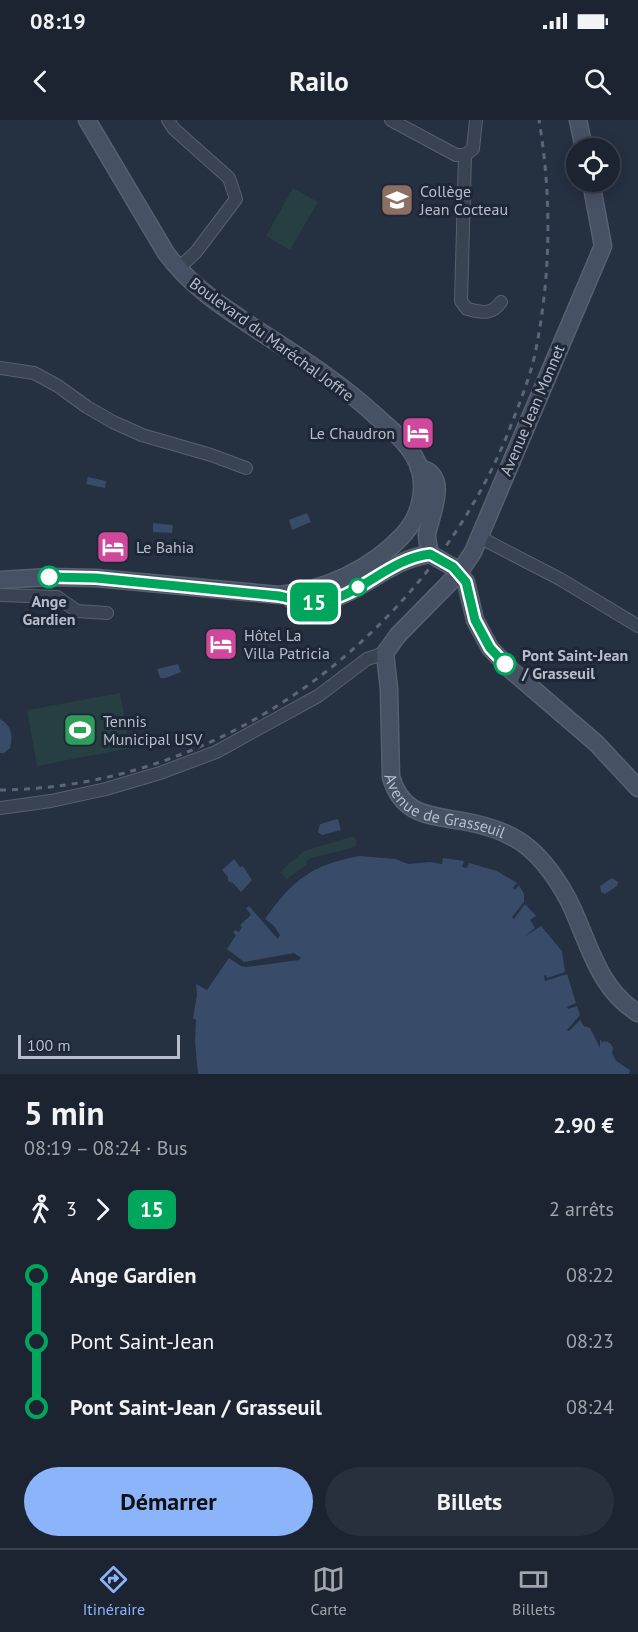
<!DOCTYPE html>
<html lang="fr">
<head>
<meta charset="utf-8">
<style>
	body { margin:0; font-family:"PT Sans",sans-serif; background:#29303d; color:#f1f3f6; height:100vh; display:flex; flex-direction:column; font-size:22px; white-space:nowrap }
	* { box-sizing:border-box; margin:0 }
	p { font-size:20px; color:#a0a4ab }
	.icon { flex:none; width:33px; height:33px; fill:none; stroke:currentColor; stroke-width:2; stroke-linecap:round; stroke-linejoin:round }
	.map { position:relative; height:954px; overflow:hidden }
	.details { display:flex; flex-direction:column; background:#1c2431; flex:1 }
	.details>* { flex:none }
	.badge { padding:0 12px; border-radius:9px; font-size:21px; line-height:39px }
	.tools { position:absolute; left:566px; top:18px; display:grid; gap:12px }
	.tools a { display:grid; place-items:center; width:54px; height:54px; border-radius:50%; background:#1c2431; box-shadow:0 3px 15px #0003,0 0 0 2px #3a414d; font-size:30px }
	.scale { position:absolute; left:18px; bottom:15px; width:162px; box-sizing:border-box; padding-left:6px; border:3px solid #b6becb; border-top:0; font-size:16px; line-height:21px; white-space:nowrap; color:#b6becb; -webkit-text-stroke:4px #1e2736; paint-order:stroke }
	.map>.badge { position:absolute; translate:-50% -50%; box-shadow:0 0 0 3px #fff }
	.legs { display:flex; align-items:center; gap:9px; height:66px; padding:0 24px; font-size:20px }
	.legs p { margin-inline-start:auto }
	.summary { display:flex; align-items:center; justify-content:space-between; height:102px; padding:0 24px }
	h1 { font-size:33px; font-weight:800; line-height:45px }
	.cta { display:flex; gap:12px; margin-top:auto; padding:12px 24px }
	.cta a { flex:1; height:69px; border-radius:36px; background:#8bb4fb; color:#111; font-size:24px; font-weight:800; line-height:69px; text-align:center }
	.cta a+a { background:#29303d; color:#f1f3f6 }
	ul { padding:0 24px; list-style:none }
	li { display:flex; align-items:center; gap:21px; height:66px; font-size:22px }
	li i { display:grid; place-items:center; width:9px; height:100%; margin:0 8px; background:currentColor }
	li i::after { content:''; width:15px; height:15px; margin:-8px; border:4px solid; border-radius:50%; background:#1c2431 }
	li p { margin-inline-start:auto }
	li:first-child i { background:linear-gradient(#0000 50%,currentColor 0) }
	li:last-child i { background:linear-gradient(currentColor 50%,#0000 0) }
	.status { display:flex; justify-content:space-between; align-items:center; height:42px; padding:0 30px; background:#1c2431; direction:ltr }
	.status svg { height:16px; fill:currentColor }
	header { display:flex; justify-content:space-between; align-items:center; height:78px; padding:0 24px; background:#1c2431; font-size:27px; font-weight:800 }
	.tabs { display:flex; justify-content:space-around; align-items:center; height:84px; border-top:2px solid #3a414d; background:#1c2431; font-size:16px; color:#a0a4ab }
	.tabs a { display:grid; justify-items:center; gap:3px }
	.tabs .selected { color:#8bb4fb }
	.map>svg:first-child { display:block }
	.green { fill:#273f42 }
	.water { fill:#384b69 }
	.lines { fill:none; stroke-linecap:round; stroke-linejoin:round }
	.street-casing { stroke:#57606e; stroke-width:14 }
	.secondary-casing { stroke:#57606e; stroke-width:19 }
	.street { stroke:#394351; stroke-width:12 }
	.secondary { stroke:#475164; stroke-width:16 }
	.rail { stroke:#5b6678; stroke-width:3; stroke-dasharray:6 6; stroke-linecap:butt }
	.secondary-bridge-casing { stroke:#57606e; stroke-width:19; stroke-linecap:butt }
	.secondary-bridge { stroke:#475164; stroke-width:16 }
	.line-1-casing { stroke:#fff; stroke-width:14 }
	.line-1 { stroke:#00a65c; stroke-width:9 }
	.stop-1-dot { fill:#fff; stroke:#00a65c; stroke-width:3 }
	.labels { text-anchor:middle; stroke-width:6; stroke-linejoin:round; paint-order:stroke }
	.poi-label { font-size:16px; fill:#b6becb; stroke:#1e2736; text-anchor:start }
	.street-label { font-size:16px; fill:#b6becb; stroke:#1e2736 }
	.stop-label { font-size:16px; font-weight:bold; fill:#b6becb; stroke:#1e2736 }
</style>
</head>
<body>
<div class="status"><b>08:19</b><svg viewBox="0 0 49 12"><path d="M0 12V9h3v3zM5 12V6h3v6zM10 12V3h3v9zM15 12V0h3v12zM26 1h20v11H26zM47 4h2v5h-2z"/></svg></div>
<header><svg class="icon" aria-label="back" viewBox="0 0 24 24"><path d="M15 5l-7 7 7 7"/></svg>Railo<svg class="icon" aria-label="search" viewBox="0 0 24 24"><circle cx="10" cy="10" r="6"/><path d="M15 15l6 6"/></svg></header>
<div class="map">
<svg width="638" height="954" viewBox="0 0 638 954">
	<rect width="100%" height="100%" fill="#253041"/>
	<g class="green">
		<path d="M293 68 318 82 290 130 266 116Z"/>
		<path d="M120 573 130 628 37 646 27 590Z"/>
		<path d="M354 716 357 721 355 727 311 738 307 741 306 745 287 759 280 752 304 731Z"/>
	</g>
	<g class="water">
		<path d="M88 357 106 361 105 368 86 364Z"/>
		<path d="M307 393 311 402 292 410 289 400Z"/>
		<path d="M153 403 173 405 172 413 153 412Z"/>
		<path d="M178 544 181 552 166 558H160L157 549Z"/>
		<path d="M0 599C12 606 13 616 10 628L4 633H0Z"/>
		<path d="M338 699 341 710 322 715 318 712 320 704Z"/>
		<path d="M360 736 395 739 408 744 430 742 442 744 443 738 464 741 462 747 467 748 469 743 497 751 517 763 513 768 515 770 519 765 524 774V782L512 797 514 799 525 784 536 796 530 800 535 808 524 817 541 806 562 831 565 852 547 858 546 855 544 856 545 861 567 854 576 883 567 887 568 889 577 886 580 895 567 910 569 911 580 900 584 906 590 908 600 928V919L603 923 604 921 610 923 613 928 612 933 616 941 630 950 629 954H198L195 922 196 900 193 898 197 875 196 864 207 870 229 838 241 846 246 847 299 840 301 838 294 833 244 842 227 829 236 815 233 813 235 810 239 812 242 807 240 805 251 795 246 788 249 786 278 819 280 815 274 806 265 799C292 760 313 744 360 736Z"/>
		<path d="M234 739 240 747 243 746 252 760 241 772 233 763 228 761V757L222 750Z"/>
		<path d="M612 758 618 762 617 766 605 774 601 772 600 766Z"/>
	</g>
	<g class="lines">
		<defs>
			<g id="street">
				<path d="M168 0 174 9 229 58 236 79 196 132 178 149"/>
				<path d="M391 0 456 35H465"/>
				<path d="M476 0 473 29 465 35 461 181 467 189C481 192 491 196 501 182"/>
				<path d="M0 248 34 253 58 266 87 287 113 302 142 315 211 335 246 348"/>
				<path d="M479 417 560 459 638 506"/>
				<path d="M0 475 57 477 77 491 107 493"/>
				<path d="M0 688 51 681 106 669 160 653 216 632 318 576 367 539 385 533"/>
			</g>
			<g id="secondary">
				<path d="M578 0 584 28"/>
				<path id="s1" d="M591 62 603 126 473 432 459 453 398 515 385 533 389 569 391 657C402 695 428 695 462 701 486 705 510 712 529 728 550 746 567 774 577 799 592 834 603 872 638 893"/>
				<path d="M453 447 466 462 475 500 490 528 511 550 596 623 638 668"/>
				<path d="M0 460 49 457 96 458 279 475C323 471 372 449 403 415 422 395 429 361 414 336 405 320 389 308 376 296 345 267 307 242 270 218 232 193 193 170 166 133L87 0"/>
				<path d="M292 480C304 481 317 484 329 480 365 469 392 439 430 434 429 428 427 421 427 415 429 398 452 354 419 348"/>
			</g>
		</defs>
		<use href="#street" class="street-casing"/>
		<use href="#secondary" class="secondary-casing"/>
		<use href="#street" class="street"/>
		<use href="#secondary" class="secondary"/>
		<path class="rail" d="M0 670C221 668 426 515 508 313 518 287 529 261 535 234 551 156 552 78 539 0"/>
		<defs>
			<path id="secondary-bridge" d="M430 434 453 447"/>
		</defs>
		<use href="#secondary-bridge" class="secondary-bridge-casing"/>
		<use href="#secondary-bridge" class="secondary-bridge"/>
	</g>
	<g class="lines">
		<defs>
			<path id="line-1" d="M49 457 96 458 279 476C292 479 306 483 320 482 358 478 388 439 430 434L453 447 466 462 475 500 490 528 505 544"/>
		</defs>
		<use href="#line-1" class="line-1-casing"/>
		<use href="#line-1" class="line-1"/>
	</g>
	<defs>
		<symbol id="school-square" viewBox="-11 -11 22 22"><rect x="-9" y="-9" width="18" height="18" rx="4" fill="#8d6e63" stroke="#1e2736"/><path d="M0-5L7-2L0 1L-7-2ZM-4 1L0 2.5L4 1V4Q0 6-4 4Z" fill="#fff"/></symbol>
		<symbol id="hotel-square" viewBox="-11 -11 22 22"><rect x="-9" y="-9" width="18" height="18" rx="4" fill="#d1479c" stroke="#1e2736"/><path d="M-6-4.5h1.5V1H6V5H4.5V3h-9V5H-6ZM-4 0a1.8 1.8 0 1 1 3.6 0ZM.5 0V-2.5h3Q6-2.5 6 0Z" fill="#fff"/></symbol>
		<symbol id="stadium-square" viewBox="-11 -11 22 22"><rect x="-9" y="-9" width="18" height="18" rx="4" fill="#2e9e5b" stroke="#1e2736"/><path d="M0-5a6.5 5 0 1 0 0 10a6.5 5 0 1 0 0-10ZM-3.5-1.8h7v3.6h-7Z" fill="#fff"/></symbol>
	</defs>
	<g fill-rule="evenodd">
		<use href="#school-square" x="378" y="61" width="38" height="38"/>
		<use href="#hotel-square" x="399" y="294" width="38" height="38"/>
		<use href="#hotel-square" x="94" y="408" width="38" height="38"/>
		<use href="#hotel-square" x="202" y="505" width="38" height="38"/>
		<use href="#stadium-square" x="61" y="591" width="38" height="38"/>
	</g>
	<g class="stop-1-dot">
		<circle cx="49" cy="457" r="10"/>
		<circle cx="358" cy="467" r="8"/>
		<circle cx="505" cy="544" r="10"/>
	</g>
	<g class="labels">
		<g class="poi-label">
			<text x="420" y="77">Collège<tspan x="420" dy="18">Jean Cocteau</tspan></text>
			<text x="395" y="319" text-anchor="end">Le Chaudron</text>
			<text x="136" y="433">Le Bahia</text>
			<text x="244" y="521">Hôtel La<tspan x="244" dy="18">Villa Patricia</tspan></text>
			<text x="103" y="607">Tennis<tspan x="103" dy="18">Municipal USV</tspan></text>
		</g>
		<g class="street-label">
			<text transform="translate(272 219) rotate(36)" y="6">Boulevard du Maréchal Joffre</text>
			<text transform="translate(532 290) rotate(-67)" y="6">Avenue Jean Monnet</text>
			<text dy="6" stroke="none"><textPath href="#s1" startOffset="722">Avenue de Grasseuil</textPath></text>
		</g>
		<g class="stop-label">
			<text x="49" y="487">Ange<tspan x="49" dy="18">Gardien</tspan></text>
			<text x="522" y="541" text-anchor="start">Pont Saint-Jean<tspan x="522" dy="18">/ Grasseuil</tspan></text>
		</g>
	</g>
</svg>
<div class="tools">
<a><svg class="icon" aria-label="locate" viewBox="0 0 24 24"><circle cx="12" cy="12" r="6"/><path d="M12 2v4M12 18v4M2 12h4M18 12h4"/></svg></a>
</div>
<div class="scale">100 m</div>
<b class="badge" style="left:314px;top:482px;background:#00a65c;color:#fff">15</b>
</div>
<section class="details">
<div class="summary"><div><h1>5 min</h1><p>08:19 – 08:24 · Bus</p></div><b>2.90 €</b></div>
<div class="legs"><svg class="icon" aria-label="walk" viewBox="0 0 24 24"><circle cx="13" cy="4" r="2"/><path d="M13 8l-2 6 4 7M11 14l-3 7M7 12l3-4h3l4 4"/></svg>3<svg class="icon" aria-label="forward" viewBox="0 0 24 24"><path d="M9 5l7 7-7 7"/></svg><b class="badge" style="background:#00a65c;color:#fff">15</b><p>2 arrêts</p></div>
<ul>
<li><i style="color:#00a65c"></i><b>Ange Gardien</b><p>08:22</p></li>
<li><i style="color:#00a65c"></i><span>Pont Saint-Jean</span><p>08:23</p></li>
<li><i style="color:#00a65c"></i><b>Pont Saint-Jean / Grasseuil</b><p>08:24</p></li>
</ul>
<div class="cta"><a>Démarrer</a><a>Billets</a></div>
</section>
<nav class="tabs">
<a class="selected"><svg class="icon" aria-label="directions" viewBox="0 0 24 24"><path d="M12 3l9 9-9 9-9-9zM9 14v-3h6M13 9l2 2-2 2"/></svg>Itinéraire</a>
<a><svg class="icon" aria-label="map" viewBox="0 0 24 24"><path d="M3 6l6-2 6 2 6-2v14l-6 2-6-2-6 2zM9 4v14M15 6v14"/></svg>Carte</a>
<a><svg class="icon" aria-label="tickets" viewBox="0 0 24 24"><path d="M3 7h18v10H3zM15 7v10"/></svg>Billets</a>
</nav>
</body>
</html>
